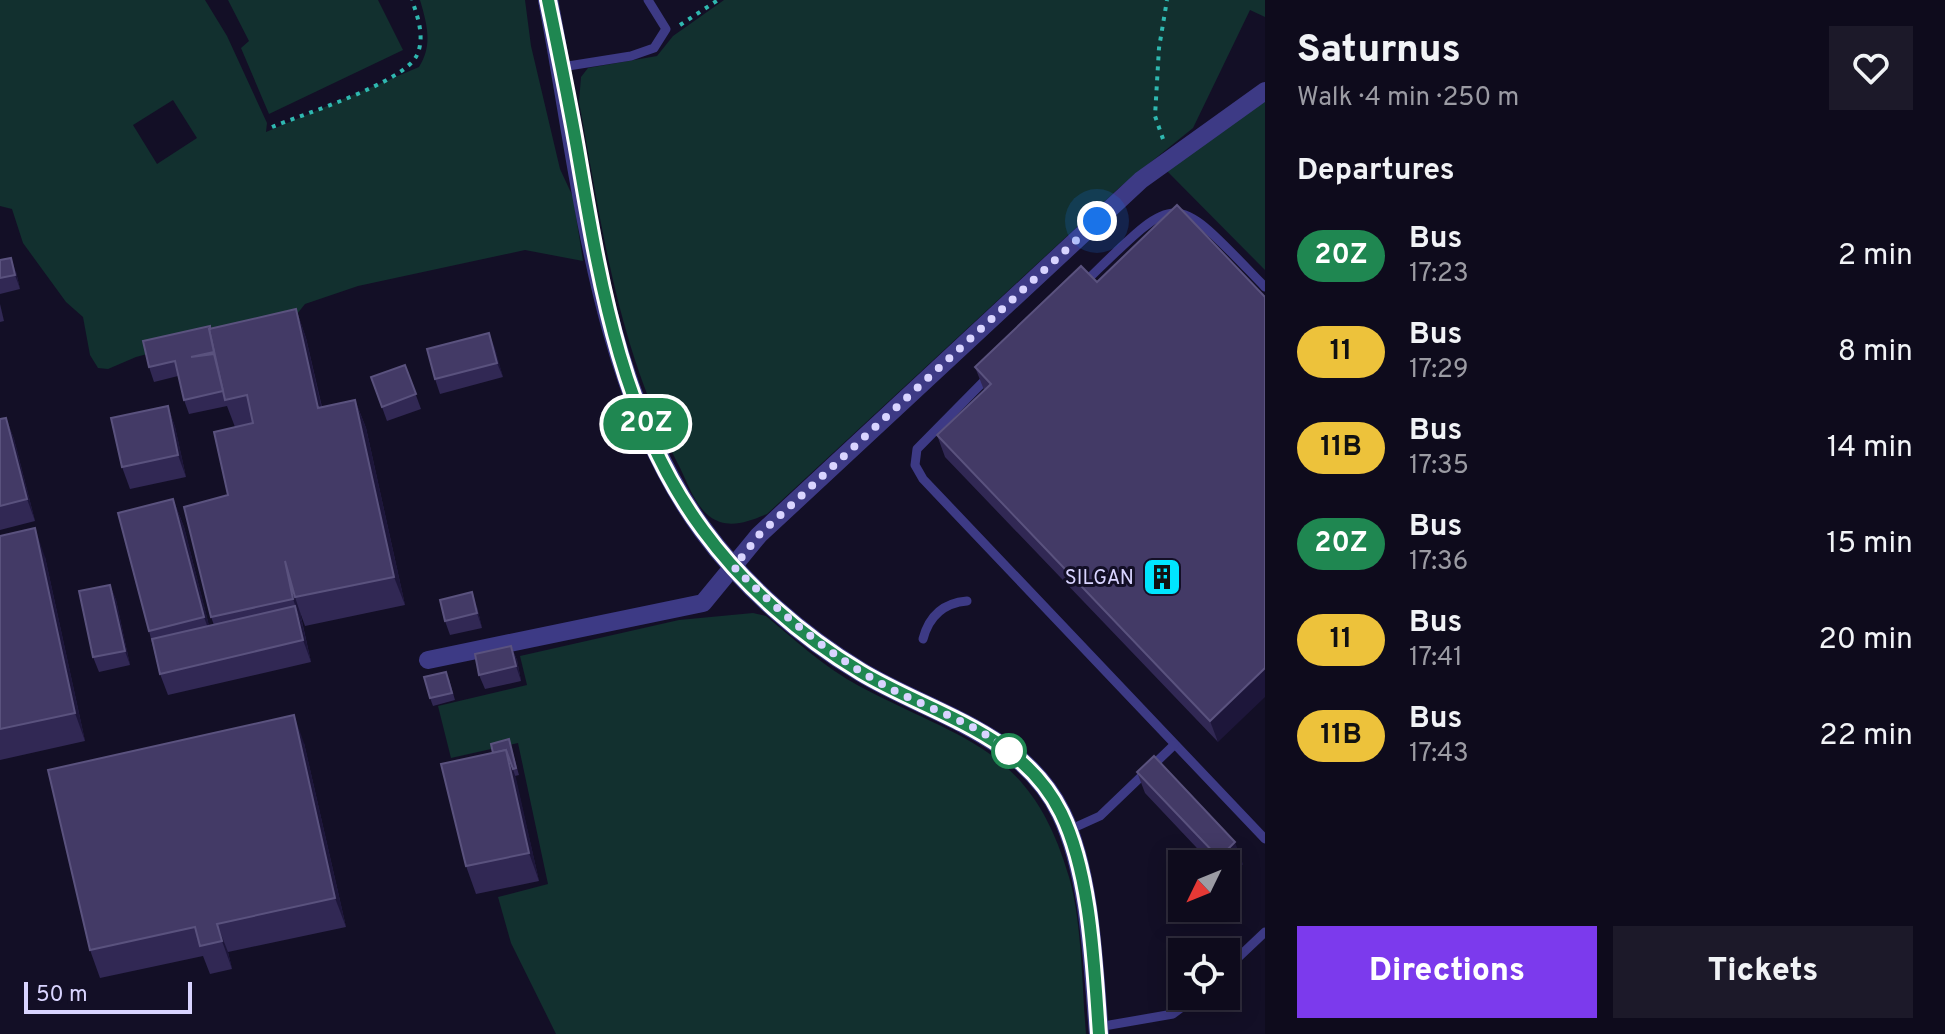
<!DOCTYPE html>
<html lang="en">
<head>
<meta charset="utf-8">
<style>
	body { margin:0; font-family:Overpass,sans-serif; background:#1c1929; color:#f1f3f6; height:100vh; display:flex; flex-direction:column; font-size:30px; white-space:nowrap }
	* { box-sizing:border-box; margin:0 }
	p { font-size:26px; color:#9b9ba3 }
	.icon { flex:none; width:44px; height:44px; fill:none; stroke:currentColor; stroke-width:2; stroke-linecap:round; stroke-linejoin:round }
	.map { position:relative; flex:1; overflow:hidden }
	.drawer { display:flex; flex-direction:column; background:#0e0b1c; width:680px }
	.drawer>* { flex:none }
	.badge { padding:0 16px; border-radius:26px; font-size:28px; line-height:52px }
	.needle { width:52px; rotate:227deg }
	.tools { position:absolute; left:1168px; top:850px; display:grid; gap:16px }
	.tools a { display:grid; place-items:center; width:72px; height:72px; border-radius:0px; background:#0e0b1c; box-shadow:0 4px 20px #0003,0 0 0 2px #2e2b3b; font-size:40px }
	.scale { position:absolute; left:24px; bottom:20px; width:168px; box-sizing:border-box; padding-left:8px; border:4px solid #d9d4ff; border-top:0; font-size:22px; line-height:28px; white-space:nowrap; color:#d9d4ff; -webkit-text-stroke:6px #130f26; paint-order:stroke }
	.you { position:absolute; width:40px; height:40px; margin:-20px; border:6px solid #fff; border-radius:50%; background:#1a73e8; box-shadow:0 0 0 12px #1a73e833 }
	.map>.badge { position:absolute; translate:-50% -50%; box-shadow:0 0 0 4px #fff }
	h2 { padding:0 32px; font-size:30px; line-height:72px }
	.round { display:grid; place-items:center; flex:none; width:84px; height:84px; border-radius:0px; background:#1c1929 }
	.headline { display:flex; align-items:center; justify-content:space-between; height:136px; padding:0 32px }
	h1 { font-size:38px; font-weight:800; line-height:60px }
	.primary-button { display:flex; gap:16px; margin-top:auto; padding:16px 32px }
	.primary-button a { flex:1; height:92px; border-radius:0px; background:#7c3aed; color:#fff; font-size:32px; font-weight:800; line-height:92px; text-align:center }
	.primary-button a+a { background:#1c1929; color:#f1f3f6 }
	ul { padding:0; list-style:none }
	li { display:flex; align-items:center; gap:24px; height:96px; padding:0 32px }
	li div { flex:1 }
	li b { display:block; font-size:30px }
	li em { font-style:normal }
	li .badge { min-width:88px; font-weight:700; text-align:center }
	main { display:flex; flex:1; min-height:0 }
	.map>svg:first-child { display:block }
	.green { fill:#12302f; fill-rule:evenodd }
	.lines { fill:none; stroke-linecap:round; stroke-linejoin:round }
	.path { stroke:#2fb8b0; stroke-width:4; stroke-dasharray:4 6; stroke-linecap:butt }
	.service { stroke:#3d3a85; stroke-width:9 }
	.minor { stroke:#3d3a85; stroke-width:18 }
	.tertiary { stroke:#3d3a85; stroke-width:20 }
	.wall { fill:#312854 }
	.shaded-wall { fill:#1d163a }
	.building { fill:#433a66; stroke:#5a527e; stroke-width:2 }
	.line-casing { stroke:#fff; stroke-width:18 }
	.line { stroke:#1f8751; stroke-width:12 }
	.walk { stroke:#d9d4ff; stroke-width:8; stroke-dasharray:0 14.4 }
	.stop-dot { fill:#fff; stroke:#1f8751; stroke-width:4 }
	.labels { text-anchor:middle; stroke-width:6; stroke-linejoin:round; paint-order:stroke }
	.poi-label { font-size:20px; fill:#d9d4ff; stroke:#130f26; text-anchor:end }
</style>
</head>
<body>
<main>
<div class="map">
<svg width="1265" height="1034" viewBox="0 0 1265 1034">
	<rect width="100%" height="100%" fill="#130f26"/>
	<g class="green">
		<path d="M0 0H205L227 36 267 123 266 132 419 67C433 45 427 24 420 0H525L531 46 560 169 573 197 583 261 525 250 358 286 305 304 297 314 136 357 108 369 98 368 90 355 83 317 66 302 23 243 12 209 0 206ZM173 100 197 138 157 164 133 125Z"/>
		<path d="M228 0H378L403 50 269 114 241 48 249 41Z"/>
		<path d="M724 0H1265V17L1250 10 1193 128 1120 187 767 514C748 522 727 530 709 516 694 504 687 481 678 464 617 344 603 232 579 102L581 77 588 68 657 56 673 36Z"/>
		<path d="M1265 101V270L1166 170Z"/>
		<path d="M753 613 766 616C795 640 825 668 859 686 965 742 1031 747 1069 877 1082 921 1082 987 1086 1034H556L511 943 498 897 548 884 518 743 451 758 438 706 527 685 520 656 679 620Z"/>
	</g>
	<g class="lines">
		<g class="path">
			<path d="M680 25 718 0"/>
			<path d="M272 127C303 114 404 83 417 55 425 37 418 18 412 0"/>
			<path d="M1163 139 1155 116 1159 48 1167 0"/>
		</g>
		<g class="service">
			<path d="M562 67 631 56 654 48 666 29 648 0"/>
			<path d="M1083 284C1181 189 1170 189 1265 287"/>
			<path d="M990 375 917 449 915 465 923 479 1265 839"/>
			<path d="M923 639C929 616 943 603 967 601"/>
			<path d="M1069 830 1100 816 1174 745"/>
			<path d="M1226 969 1265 932"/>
			<path d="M1098 1027 1173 1014 1197 996"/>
		</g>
		<path class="minor" d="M428 660 703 603 759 535 1141 180 1265 91"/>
		<path class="tertiary" d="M548 0C582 172 597 386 703 530 744 586 801 636 861 672 931 714 1022 733 1061 813 1091 875 1093 966 1099 1034"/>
	</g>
	<g class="wall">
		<path d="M0 260 16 272 20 289 0 294Z"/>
		<path d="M1097 282 1218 742 945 457 937 435 984 390 975 367Z"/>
		<path d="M0 304 4 321 0 322Z"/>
		<path d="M296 309 306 338 322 407 355 400 366 428 405 605 305 626 300 612 311 662 168 695 160 674 149 631 173 499 184 527 209 626 214 625 211 617 228 495 235 427 227 406 189 414 184 400 178 376 154 382 149 367 211 329Z"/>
		<path d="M489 333 503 377 440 394 435 379Z"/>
		<path d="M405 365 421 409 387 421 371 377Z"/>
		<path d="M168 406 175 427 186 477 130 489 122 467Z"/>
		<path d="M6 418 14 439 35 521 0 530V419Z"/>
		<path d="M0 536 45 557 85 741 0 760Z"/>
		<path d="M110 585 116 600 130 665 99 672 93 657Z"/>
		<path d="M477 607 482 628 450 635 445 621Z"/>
		<path d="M511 646 517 660 521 681 485 689 479 675Z"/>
		<path d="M449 679 455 700 433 706 430 698Z"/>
		<path d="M509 739 519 775 515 776 539 881 476 894 466 866 493 753Z"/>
		<path d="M304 743 346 927 228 952 232 969 210 974 203 956 100 978 90 950Z"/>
		<path d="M1137 772 1243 864 1226 879V864H1212L1145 793Z"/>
	</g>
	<g class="shaded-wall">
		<path d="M11 258 16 272 20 289 15 275Z"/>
		<path d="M296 309 306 338 328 436 318 408Z"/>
		<path d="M489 333 495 348 503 377 497 363Z"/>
		<path d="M355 400 366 428 405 605 394 577Z"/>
		<path d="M168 406 175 427 186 477 178 455Z"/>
		<path d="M6 418 14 439 35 521 27 499Z"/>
		<path d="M173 499 184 527 214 645 204 617Z"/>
		<path d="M35 528 45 557 85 741 75 713Z"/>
		<path d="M285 561 295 597 300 612 303 627 293 599Z"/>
		<path d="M110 585 116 600 130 665 125 651Z"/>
		<path d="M472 592 477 607 482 628 477 613Z"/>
		<path d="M295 606 303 627 311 662 303 640Z"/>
		<path d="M511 646 517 660 521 681 516 666Z"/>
		<path d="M1265 668V697L1218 742 1210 721Z"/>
		<path d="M294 715 304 743 346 927 335 898Z"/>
		<path d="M506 750 516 778 539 881 529 853Z"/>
		<path d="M1235 842 1243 864 1226 879V864H1221L1219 858Z"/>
		<path d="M217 924 228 952 232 969 222 941Z"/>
	</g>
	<g class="building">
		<path d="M1177 205 1265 297V668L1210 721 937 435 991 384 975 367 1081 266 1097 282Z"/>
		<path d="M11 258 15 275 0 278V260Z"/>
		<path d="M296 309 318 408 355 400 394 577 295 597 285 561 293 599 211 617 184 507 228 495 214 432 253 423 247 395 225 400 209 329Z"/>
		<path d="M210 326V329H209L214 352 191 357 214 354 223 391 184 400 175 361 149 367 143 341Z"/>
		<path d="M489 333 497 363 435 379 427 349Z"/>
		<path d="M405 365 416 394 382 407 371 377Z"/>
		<path d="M168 406 178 455 122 467 111 418Z"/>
		<path d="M6 418 27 499 0 506V419Z"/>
		<path d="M173 499 204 617 149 631 118 513Z"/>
		<path d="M35 528 75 713 0 729V536Z"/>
		<path d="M110 585 125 651 93 657 79 591Z"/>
		<path d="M472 592 477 613 445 621 440 600Z"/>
		<path d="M295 606 303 640 160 674 152 639Z"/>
		<path d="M511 646 516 666 479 675 475 654Z"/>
		<path d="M446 672 452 693 430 698 424 677Z"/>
		<path d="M294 715 335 898 217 924 222 941 200 946 195 927 90 950 48 770Z"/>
		<path d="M509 739 516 768 513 769 506 750 493 753 491 744Z"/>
		<path d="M506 750 529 853 466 866 441 764Z"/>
		<path d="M1154 756 1235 842 1219 858 1137 772Z"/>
	</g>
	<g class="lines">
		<defs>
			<path id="line" d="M548 0C559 53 570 106 579 160 601 289 623 422 703 530 744 586 801 636 861 672 931 714 1022 733 1061 813 1091 874 1094 966 1099 1034"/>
		</defs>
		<use href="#line" class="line-casing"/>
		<use href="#line" class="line"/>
		<path class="walk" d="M1009 751C973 721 925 708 884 685 827 654 779 612 734 567L759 535 1097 221"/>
	</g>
	<defs>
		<symbol id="building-square" viewBox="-11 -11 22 22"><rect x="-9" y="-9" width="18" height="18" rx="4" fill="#00e5ff" stroke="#130f26"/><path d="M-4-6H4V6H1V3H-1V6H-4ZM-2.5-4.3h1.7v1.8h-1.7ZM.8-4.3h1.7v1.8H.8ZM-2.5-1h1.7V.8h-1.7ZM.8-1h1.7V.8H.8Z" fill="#111"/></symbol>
	</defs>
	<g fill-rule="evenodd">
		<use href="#building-square" x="1140" y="555" width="44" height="44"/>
	</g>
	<circle class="stop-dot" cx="1009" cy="751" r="16"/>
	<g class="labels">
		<g class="poi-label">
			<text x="1134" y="584">SILGAN</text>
		</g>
	</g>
</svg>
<div class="tools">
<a><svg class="needle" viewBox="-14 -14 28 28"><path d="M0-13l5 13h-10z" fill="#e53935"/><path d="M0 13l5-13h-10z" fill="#9b9ba3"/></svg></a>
<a><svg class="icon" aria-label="locate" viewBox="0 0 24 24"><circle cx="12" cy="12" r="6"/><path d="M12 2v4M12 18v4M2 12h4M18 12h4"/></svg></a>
</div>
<div class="scale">50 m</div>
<div class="you" style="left:1097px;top:221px"></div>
<b class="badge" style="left:646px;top:424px;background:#1f8751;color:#fff">20Z</b>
</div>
<section class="drawer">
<div class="headline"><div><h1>Saturnus</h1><p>Walk · 4 min · 250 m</p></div><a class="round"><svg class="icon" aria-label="heart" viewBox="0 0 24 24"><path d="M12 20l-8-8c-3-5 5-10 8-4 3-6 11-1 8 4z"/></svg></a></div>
<h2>Departures</h2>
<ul>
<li><span class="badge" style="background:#1f8751;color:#fff">20Z</span><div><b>Bus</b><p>17:23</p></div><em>2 min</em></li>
<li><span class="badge" style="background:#edc23b;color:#111">11</span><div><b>Bus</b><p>17:29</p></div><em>8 min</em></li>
<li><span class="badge" style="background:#edc23b;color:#111">11B</span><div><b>Bus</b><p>17:35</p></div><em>14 min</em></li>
<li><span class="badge" style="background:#1f8751;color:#fff">20Z</span><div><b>Bus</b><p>17:36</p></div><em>15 min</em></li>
<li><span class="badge" style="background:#edc23b;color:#111">11</span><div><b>Bus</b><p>17:41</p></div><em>20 min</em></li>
<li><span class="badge" style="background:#edc23b;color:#111">11B</span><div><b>Bus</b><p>17:43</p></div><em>22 min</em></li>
</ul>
<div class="primary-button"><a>Directions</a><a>Tickets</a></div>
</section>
</main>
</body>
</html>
